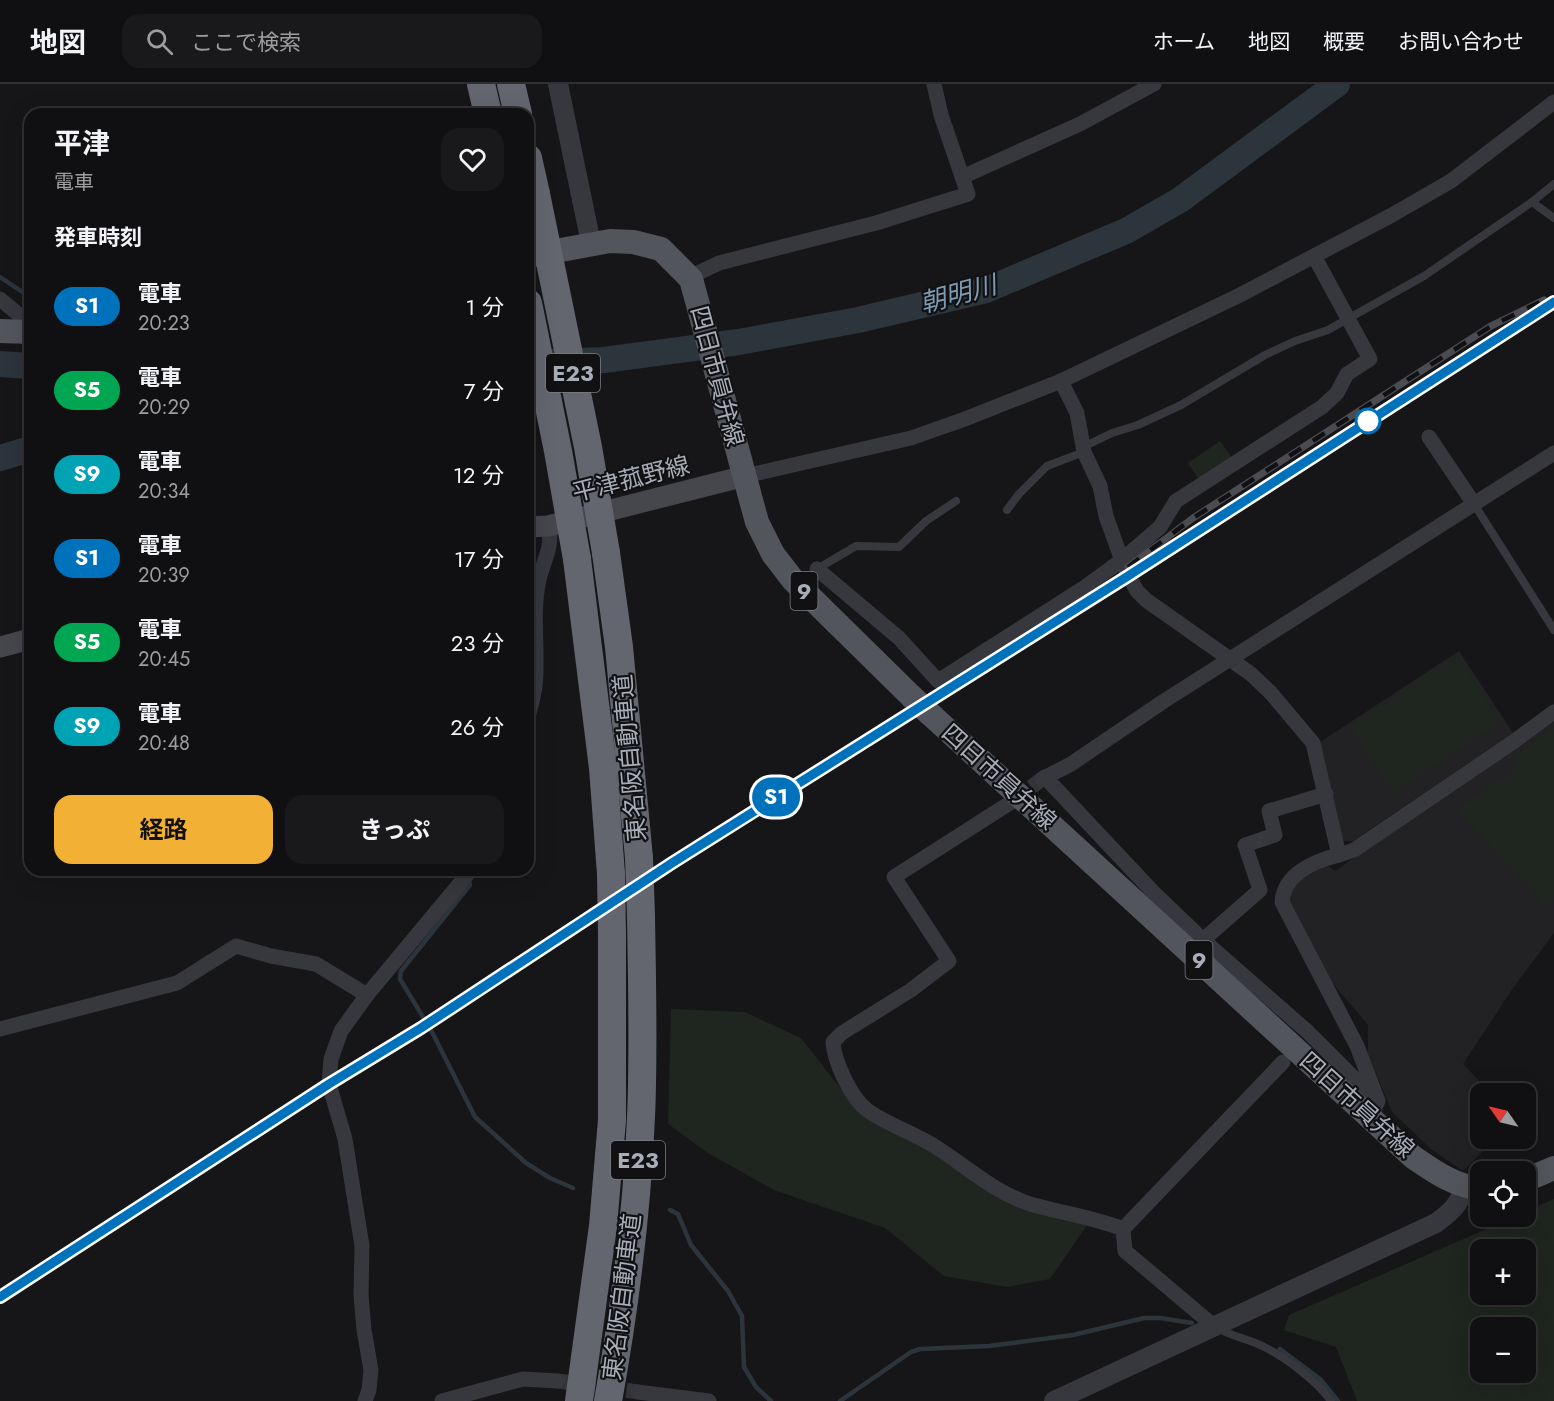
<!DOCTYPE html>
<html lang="ja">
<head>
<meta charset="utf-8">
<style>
	body { margin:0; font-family:Jost,"Noto Sans JP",sans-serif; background:#19191b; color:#f1f3f6; height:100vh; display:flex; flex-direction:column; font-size:22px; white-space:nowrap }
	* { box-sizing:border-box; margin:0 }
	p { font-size:20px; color:#9c9d9f }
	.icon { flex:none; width:33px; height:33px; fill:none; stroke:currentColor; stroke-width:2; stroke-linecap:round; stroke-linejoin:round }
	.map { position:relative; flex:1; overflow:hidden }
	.drawer { position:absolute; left:24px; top:24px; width:510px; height:768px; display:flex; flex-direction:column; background:#101012; border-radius:18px; box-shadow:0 6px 24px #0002,0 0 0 2px #303032 }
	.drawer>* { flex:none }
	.badge { padding:0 12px; border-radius:20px; font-size:21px; line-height:39px }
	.needle { width:39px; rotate:304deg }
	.controls { position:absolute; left:1470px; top:999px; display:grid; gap:12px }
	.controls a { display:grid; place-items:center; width:66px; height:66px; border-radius:12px; background:#101012; box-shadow:0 6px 24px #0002,0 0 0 2px #303032; font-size:30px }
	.map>.badge { position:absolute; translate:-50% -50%; box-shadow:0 0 0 3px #fff }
	h2 { padding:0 30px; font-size:22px; line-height:54px }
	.round { display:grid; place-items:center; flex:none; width:63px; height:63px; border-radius:18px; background:#19191b }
	.headline { display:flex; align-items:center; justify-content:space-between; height:102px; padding:0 30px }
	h1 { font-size:28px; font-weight:700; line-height:45px }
	.action { display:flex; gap:12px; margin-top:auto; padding:12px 30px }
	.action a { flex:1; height:69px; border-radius:18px; background:#f2b134; color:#111; font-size:24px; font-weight:700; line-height:69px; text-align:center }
	.action a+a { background:#19191b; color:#f1f3f6 }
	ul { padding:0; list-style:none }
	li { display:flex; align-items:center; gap:18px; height:84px; padding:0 30px }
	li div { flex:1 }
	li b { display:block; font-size:22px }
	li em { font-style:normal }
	li .badge { min-width:66px; font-weight:700; text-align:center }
	header { display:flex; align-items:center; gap:36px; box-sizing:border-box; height:84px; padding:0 30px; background:#101012; border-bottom:2px solid #303032 }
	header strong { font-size:28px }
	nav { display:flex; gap:33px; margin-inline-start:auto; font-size:21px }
	.search { width:420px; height:54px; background:#19191b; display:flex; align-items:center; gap:15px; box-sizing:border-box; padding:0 21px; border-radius:18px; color:#9c9d9f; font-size:22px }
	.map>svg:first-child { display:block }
	.built { fill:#222225 }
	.green { fill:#1e261f; fill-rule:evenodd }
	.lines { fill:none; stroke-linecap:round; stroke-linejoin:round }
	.stream { stroke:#2c353c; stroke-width:4.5 }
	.river { stroke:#2c353c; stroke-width:26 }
	.minor-tunnel { stroke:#333438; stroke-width:15; stroke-dasharray:15 8; stroke-linecap:butt }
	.service { stroke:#37383d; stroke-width:8 }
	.minor { stroke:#37383d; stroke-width:15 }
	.tertiary { stroke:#37383d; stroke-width:20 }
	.secondary { stroke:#45474d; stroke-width:21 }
	.primary { stroke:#53555c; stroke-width:24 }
	.motorway { stroke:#63666e; stroke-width:28 }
	.rail-casing { stroke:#4a4c52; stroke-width:7 }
	.rail { stroke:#111113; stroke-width:4.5; stroke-dasharray:14; stroke-linecap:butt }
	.primary-bridge { stroke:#53555c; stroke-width:24 }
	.motorway-bridge { stroke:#63666e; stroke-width:28 }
	.line-casing { stroke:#fff; stroke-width:14 }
	.line { stroke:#0072bc; stroke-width:9 }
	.stop-dot { fill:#fff; stroke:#0072bc; stroke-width:3 }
	.labels { text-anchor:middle; stroke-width:4.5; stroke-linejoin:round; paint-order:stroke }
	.shield { fill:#111113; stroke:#7b7e86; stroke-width:1.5 }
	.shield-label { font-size:22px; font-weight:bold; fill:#a8adb8 }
	.street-label { font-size:24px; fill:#a8adb8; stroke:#111113 }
	.water-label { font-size:26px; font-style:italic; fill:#7f9bb3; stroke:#111113 }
</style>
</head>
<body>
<header>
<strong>地図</strong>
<div class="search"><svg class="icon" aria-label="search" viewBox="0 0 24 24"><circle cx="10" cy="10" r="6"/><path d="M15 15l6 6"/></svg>ここで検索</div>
<nav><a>ホーム</a><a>地図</a><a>概要</a><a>お問い合わせ</a></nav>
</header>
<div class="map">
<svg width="1554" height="1317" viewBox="0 0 1554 1317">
	<rect width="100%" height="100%" fill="#161618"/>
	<g class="built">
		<path d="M1459 567 1513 649 1353 757H1343L1317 660Z"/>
		<path d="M1554 638V849L1513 904 1463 980 1491 1009 1480 1010V1054L1495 1055 1463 1087 1431 1065 1392 1028 1368 970V941L1330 896 1285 817 1290 805 1318 781 1328 782 1335 787Z"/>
	</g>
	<g class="green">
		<path d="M1220 357 1232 374 1199 396 1188 379Z"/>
		<path d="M1457 571 1501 637 1393 709 1350 643Z"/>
		<path d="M1554 643V814L1545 821 1457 725 1519 683 1514 673Z"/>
		<path d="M671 925 745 928 801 954 852 1019 1019 1112 1088 1140 1050 1195 1007 1203 944 1192 885 1144 774 1106 708 1069 668 1040Z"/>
		<path d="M1554 1115V1317H1357L1336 1263 1284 1246 1289 1231 1514 1133 1526 1132V1127ZM1480 1166H1526V1210H1480ZM1480 1244H1526V1288H1480Z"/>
	</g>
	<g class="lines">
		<g class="stream">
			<path d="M0 193 30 213"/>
			<path d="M468 794 470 801 401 887 400 895 432 948 475 1033 526 1079 550 1094 573 1104"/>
			<path d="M670 1126 678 1130 691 1161 728 1207 742 1232 744 1283 756 1303 771 1317"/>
			<path d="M1280 1265 1320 1295 1338 1317"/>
			<path d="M840 1317 911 1268 920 1265 989 1262 1073 1251 1144 1234H1160L1192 1239"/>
		</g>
		<g class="river">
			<path d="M528 279 604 276 739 258 858 236 986 206 1126 147 1180 116 1337 0"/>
			<path d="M0 280 30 282"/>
			<path d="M0 374 30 365"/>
		</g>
		<g class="minor-tunnel">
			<path d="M1013 717 1042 695"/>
			<path d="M558 1297 638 1308"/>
		</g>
		<g class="service">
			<path d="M1532 118 1554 134"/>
			<path d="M1083 363 1112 349 1138 341 1181 321 1265 271 1295 257 1328 246 1424 192 1532 118 1554 100"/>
			<path d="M1474 420 1554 546"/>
			<path d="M1007 426 1019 410 1047 382 1084 368"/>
			<path d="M817 485 856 462 899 463 926 437 956 417"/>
			<path d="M1216 1243C1231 1253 1248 1254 1264 1263 1285 1273 1318 1298 1331 1317"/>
		</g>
		<g class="minor">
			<path d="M962 93 1080 40 1154 0"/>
			<path d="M691 195 696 190 719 179 876 139 968 110 941 31 934 0"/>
			<path d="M0 215 30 240"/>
			<path d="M1061 297 1077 329 1084 368 1100 402 1106 432 1125 485 1137 507 1146 516 1251 590 1271 609 1313 659 1339 771C1314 777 1284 790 1282 818L1357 962 1378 1017 1371 1034"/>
			<path d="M1429 353 1474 420"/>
			<path d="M745 392 911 354 965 335 1061 297 1238 212 1392 131 1451 97 1554 18"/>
			<path d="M817 485 899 554 938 597 1085 503 1122 476 1160 443 1176 417 1322 323 1337 309 1347 290 1370 275 1314 172"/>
			<path d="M528 634C530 623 534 613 535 602 539 567 531 531 539 496 543 477 554 462 548 442"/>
			<path d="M1045 693 1153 808 1203 856 1308 948 1373 1013"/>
			<path d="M1042 695 1071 680 1164 617 1554 369"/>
			<path d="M1013 717 894 793 949 877 911 906 842 949 833 958C834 977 851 1014 867 1026 888 1041 914 1049 936 1063 967 1083 994 1108 1030 1120 1061 1129 1093 1133 1123 1145L1125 1167 1215 1243"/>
			<path d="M1339 771 1354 766 1513 658 1554 628"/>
			<path d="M1203 856 1260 806 1245 761 1275 751 1269 727 1326 710"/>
			<path d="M0 945 177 899 236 862 271 872 316 880 367 911"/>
			<path d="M1123 1145 1283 978"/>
			<path d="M638 1308 709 1317"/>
			<path d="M365 1317 369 1306 371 1286 364 1246 361 1211 362 1162 345 1055 329 1000 331 975 341 947 367 911 471 786"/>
			<path d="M442 1317 523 1295 558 1297"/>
		</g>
		<g class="tertiary">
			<path d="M558 0 591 159"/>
			<path d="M1054 1317 1436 1139C1452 1127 1458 1122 1465 1103"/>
		</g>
		<g class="secondary">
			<path d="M528 443 548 442 745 392"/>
			<path d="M0 563 30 555"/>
		</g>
		<g class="primary">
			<path d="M528 172 610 157 633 158 661 165 691 195 757 438 773 470 793 496 912 613"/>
			<path d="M0 247 30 248"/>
			<path d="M929 629 1413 1073C1435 1088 1453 1101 1480 1105"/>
			<path d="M1526 1096 1554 1084"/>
		</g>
		<g class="motorway">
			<path d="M481 0 488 30"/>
			<path d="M511 0 518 30"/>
			<path d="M528 74 536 110"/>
			<path d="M606 469 619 563 639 774"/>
			<path d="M577 475 603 684 611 790"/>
			<path d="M579 1317 603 1142 612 1036V850"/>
			<path d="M608 1317C625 1223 637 1128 641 1033 644 966 642 899 641 833"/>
		</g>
		<defs>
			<g id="rail">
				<path d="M1128 483 1193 434 1370 320 1491 242 1544 216"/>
				<path d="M0 1213 329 1000 421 944 672 779 1128 492 1554 218"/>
			</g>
		</defs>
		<use href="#rail" class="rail-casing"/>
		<use href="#rail" class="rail"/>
		<path class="primary-bridge" d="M912 613 929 629"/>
		<g class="motorway-bridge">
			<path d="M536 110 588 363 606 469"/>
			<path d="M528 219 558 367 577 475"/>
			<path d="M639 774 641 833"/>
			<path d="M611 790 612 850"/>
		</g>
	</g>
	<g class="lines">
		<defs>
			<path id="line" d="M0 1213 329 1000 421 944 672 779 1128 492 1554 218"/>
		</defs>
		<use href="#line" class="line-casing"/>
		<use href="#line" class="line"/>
	</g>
	<circle class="stop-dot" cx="1368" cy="337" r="12"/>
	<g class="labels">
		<g class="shield">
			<rect x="546" y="270" width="54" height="38" rx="4.5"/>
			<rect x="790.5" y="488" width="27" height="38" rx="4.5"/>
			<rect x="1185.5" y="857" width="27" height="38" rx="4.5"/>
			<rect x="611" y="1057" width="54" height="38" rx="4.5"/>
		</g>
		<g class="shield-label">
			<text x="573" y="297">E23</text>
			<text x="804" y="515">9</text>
			<text x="1199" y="884">9</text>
			<text x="638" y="1084">E23</text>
		</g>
		<g class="street-label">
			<text transform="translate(717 292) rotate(75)" y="8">四日市員弁線</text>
			<text transform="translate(631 395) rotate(-14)" y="8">平津菰野線</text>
			<text transform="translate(630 674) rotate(-95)" y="8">東名阪自動車道</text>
			<text transform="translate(999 693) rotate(42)" y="8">四日市員弁線</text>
			<text transform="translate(1357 1021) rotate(42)" y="8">四日市員弁線</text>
			<text transform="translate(622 1213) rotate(-83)" y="8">東名阪自動車道</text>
		</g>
		<g class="water-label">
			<text transform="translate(958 210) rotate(-15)" y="9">朝明川</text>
		</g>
	</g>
</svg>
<div class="controls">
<a><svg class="needle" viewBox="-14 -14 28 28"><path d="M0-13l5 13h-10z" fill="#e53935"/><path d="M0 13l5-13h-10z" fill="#9c9d9f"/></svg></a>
<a><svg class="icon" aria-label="locate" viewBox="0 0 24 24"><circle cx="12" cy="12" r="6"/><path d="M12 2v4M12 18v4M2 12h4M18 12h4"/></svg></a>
<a>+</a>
<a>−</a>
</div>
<b class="badge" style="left:776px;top:713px;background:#0072bc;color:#fff">S1</b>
<section class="drawer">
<div class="headline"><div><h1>平津</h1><p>電車</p></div><a class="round"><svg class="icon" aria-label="heart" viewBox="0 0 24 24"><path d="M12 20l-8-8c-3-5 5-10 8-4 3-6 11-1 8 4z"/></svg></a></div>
<h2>発車時刻</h2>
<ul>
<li><span class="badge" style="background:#0072bc;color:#fff">S1</span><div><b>電車</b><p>20:23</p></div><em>1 分</em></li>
<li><span class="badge" style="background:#00a651;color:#fff">S5</span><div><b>電車</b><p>20:29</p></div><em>7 分</em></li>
<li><span class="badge" style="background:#00a3b4;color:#fff">S9</span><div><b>電車</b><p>20:34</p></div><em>12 分</em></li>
<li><span class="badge" style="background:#0072bc;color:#fff">S1</span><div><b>電車</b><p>20:39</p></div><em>17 分</em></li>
<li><span class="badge" style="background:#00a651;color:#fff">S5</span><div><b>電車</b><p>20:45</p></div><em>23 分</em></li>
<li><span class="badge" style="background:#00a3b4;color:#fff">S9</span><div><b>電車</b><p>20:48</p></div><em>26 分</em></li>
</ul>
<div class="action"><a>経路</a><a>きっぷ</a></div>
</section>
</div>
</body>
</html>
